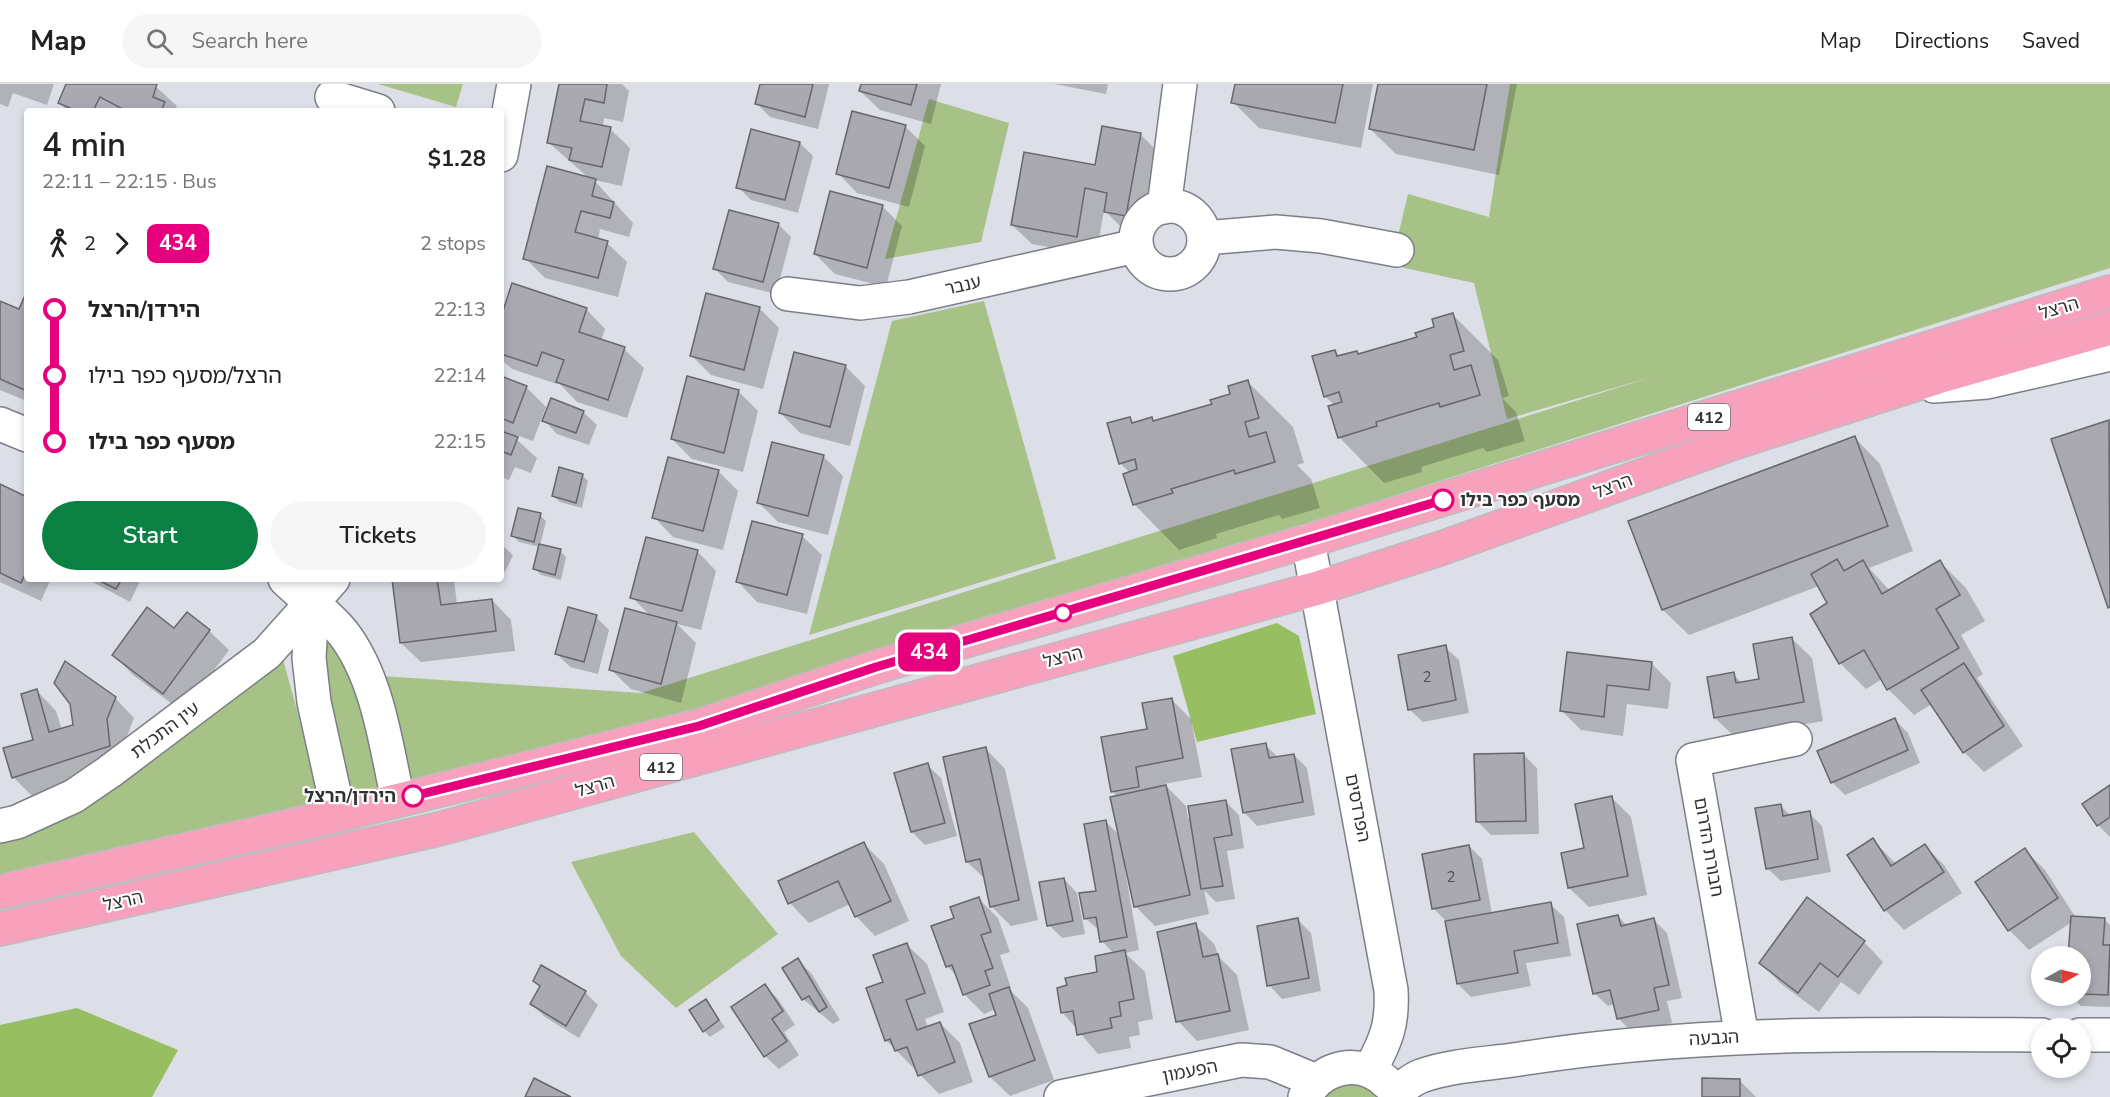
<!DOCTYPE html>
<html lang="en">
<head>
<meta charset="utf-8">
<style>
	body { margin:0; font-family:"Nunito Sans","Noto Sans Hebrew",sans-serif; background:#f6f6f6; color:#222; height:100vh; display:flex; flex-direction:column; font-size:22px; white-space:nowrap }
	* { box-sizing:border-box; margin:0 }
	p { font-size:20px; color:#767676 }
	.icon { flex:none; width:33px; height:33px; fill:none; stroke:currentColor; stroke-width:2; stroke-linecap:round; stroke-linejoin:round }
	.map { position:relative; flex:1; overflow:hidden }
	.side { position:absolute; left:24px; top:24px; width:480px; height:474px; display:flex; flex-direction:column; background:#fff; border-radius:6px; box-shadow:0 3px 9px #0003 }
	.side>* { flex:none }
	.badge { padding:0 12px; border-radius:9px; font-size:21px; line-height:39px }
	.needle { width:39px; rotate:82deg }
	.tools { position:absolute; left:2031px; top:862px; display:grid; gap:12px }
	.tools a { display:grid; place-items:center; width:60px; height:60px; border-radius:50%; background:#fff; box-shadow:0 3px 9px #0003; font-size:30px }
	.map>.badge { position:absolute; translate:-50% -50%; box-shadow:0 0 0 3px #fff }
	.legs { display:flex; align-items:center; gap:9px; height:66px; padding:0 18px; font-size:20px }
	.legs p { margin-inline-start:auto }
	.overview { display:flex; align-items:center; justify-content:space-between; height:102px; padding:0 18px }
	h1 { font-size:33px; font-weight:600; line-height:45px }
	.button { display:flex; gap:12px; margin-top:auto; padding:12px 18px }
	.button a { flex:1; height:69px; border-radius:36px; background:#0b8043; color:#fff; font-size:24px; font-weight:600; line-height:69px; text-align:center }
	.button a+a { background:#f6f6f6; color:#222 }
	ul { padding:0 18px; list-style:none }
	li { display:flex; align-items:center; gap:21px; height:66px; font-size:22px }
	li i { display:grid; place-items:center; width:9px; height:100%; margin:0 8px; background:currentColor }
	li i::after { content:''; width:15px; height:15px; margin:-8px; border:4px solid; border-radius:50%; background:#fff }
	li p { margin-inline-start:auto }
	li:first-child i { background:linear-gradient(#0000 50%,currentColor 0) }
	li:last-child i { background:linear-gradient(currentColor 50%,#0000 0) }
	header { display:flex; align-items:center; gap:36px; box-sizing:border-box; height:84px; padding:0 30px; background:#fff; border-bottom:2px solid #e0e0e0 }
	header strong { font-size:28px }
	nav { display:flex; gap:33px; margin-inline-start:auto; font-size:21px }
	.search { width:420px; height:54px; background:#f6f6f6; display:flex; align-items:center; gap:15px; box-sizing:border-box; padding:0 21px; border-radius:33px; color:#767676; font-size:22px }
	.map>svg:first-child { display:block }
	.green { fill:#a7c286 }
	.forest { fill:#97be60 }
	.shadow { fill:#0003 }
	.building { fill:#aaa8b0; stroke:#67666d; stroke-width:1.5 }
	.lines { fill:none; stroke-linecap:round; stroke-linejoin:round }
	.minor-casing { stroke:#7c7f86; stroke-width:36 }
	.major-casing { stroke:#bdbdbe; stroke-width:36 }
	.minor { stroke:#fff; stroke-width:33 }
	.major { stroke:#f7a1bc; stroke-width:33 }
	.line-1-casing { stroke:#fff; stroke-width:14 }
	.line-1 { stroke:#e6007e; stroke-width:9 }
	.stop-1-dot { fill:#fff; stroke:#e6007e; stroke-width:3 }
	.labels { text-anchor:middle; stroke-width:4.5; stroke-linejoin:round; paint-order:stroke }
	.number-label { font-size:15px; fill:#4e5054 }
	.shield { fill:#fff; stroke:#6e7072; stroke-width:1.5 }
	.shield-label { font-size:16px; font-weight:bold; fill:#303235 }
	.street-label { font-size:18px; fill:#303235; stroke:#fff }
	.stop-label { font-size:18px; font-weight:bold; fill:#303235; stroke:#fff; text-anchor:start }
</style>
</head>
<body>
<header>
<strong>Map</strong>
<div class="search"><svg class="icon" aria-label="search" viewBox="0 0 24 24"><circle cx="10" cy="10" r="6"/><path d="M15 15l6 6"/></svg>Search here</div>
<nav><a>Map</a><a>Directions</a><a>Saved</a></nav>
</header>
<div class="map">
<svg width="2110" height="1013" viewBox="0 0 2110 1013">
	<rect width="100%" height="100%" fill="#dcdfe7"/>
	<g class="green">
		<path d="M378 0H463L456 23Z"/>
		<path d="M1510 0H2110V184L1317 436 685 628 409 696 381 592 641 609 1652 293 1507 335 1474 199 1391 181 1408 110 1489 133Z"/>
		<path d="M929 15 1009 39 981 158 885 175Z"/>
		<path d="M984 217 1056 475 809 551 892 237Z"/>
		<path d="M329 559 343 562 391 710 342 717 320 564Z"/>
		<path d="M282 572 323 720 0 795V751Z"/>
		<path d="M694 748 778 850 676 924 621 872 571 778Z"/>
		<path d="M1352 995 1382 1013H1319Z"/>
	</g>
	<g class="forest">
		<path d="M1277 539 1299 552 1316 630 1197 658 1173 572Z"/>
		<path d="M77 924 178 966 152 1013H0V941Z"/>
	</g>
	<g class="shadow">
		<path d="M0 0H54L47 21 13 9 8 23 0 20Z"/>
		<path d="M68 0H153L177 22 175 27H68L60 19Z"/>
		<path d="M560 0H622L629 7 623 38 604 34 603 43 610 45 630 64 622 102 594 96 633 139 629 153 600 145 598 156 607 159 627 178 618 213 545 194 525 174 591 96 548 58Z"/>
		<path d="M761 0H829L818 45 770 33 756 19Z"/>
		<path d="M862 0H941L931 40 880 26 860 7Z"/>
		<path d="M1054 0H1108L1106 10Z"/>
		<path d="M1237 0H1373L1361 64 1259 44 1233 18Z"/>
		<path d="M1379 0H1517L1499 91 1396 70 1370 45Z"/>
		<path d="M905 42 925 62 909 123 857 109 838 89Z"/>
		<path d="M1140 50 1160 70 1146 151 1125 147 1104 126 1096 172 1032 160 1012 141Z"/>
		<path d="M800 59 813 72 798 129 751 116 738 103Z"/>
		<path d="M882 122 902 142 886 203 835 190 815 170Z"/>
		<path d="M778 140 791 153 776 210 728 198 715 185Z"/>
		<path d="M27 211V317L0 306V219L20 227Z"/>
		<path d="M759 224 779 244 763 305 711 291 692 272Z"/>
		<path d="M586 225 605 245 601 257 624 265 644 284 627 334 577 318 558 298 557 300 512 285 501 275V238Z"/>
		<path d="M1453 231 1498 276 1509 312 1502 314 1516 328 1525 357 1487 368 1483 364 1421 383 1422 388 1384 399 1339 353 1335 322 1325 312 1335 267 1340 273 1356 268 1359 271 1418 254Z"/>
		<path d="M796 270 846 283 865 302 850 362 800 349 780 329Z"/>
		<path d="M501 294 526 303 546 323 533 357 516 351 515 354 537 374 531 389 515 383 509 396 501 393Z"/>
		<path d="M688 294 739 308 758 327 743 388 692 375 672 355Z"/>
		<path d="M1248 298 1293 343 1304 379 1297 381 1311 395 1320 424 1282 435 1279 431 1216 450 1217 454 1179 466 1134 420 1130 389 1120 379 1130 334 1135 340 1152 335 1155 338 1213 321Z"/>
		<path d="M583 328 597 341 589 361 557 350 544 336Z"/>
		<path d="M2108 337 2110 339V524L2109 523Z"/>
		<path d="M1855 354 1880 380 1913 467 1869 484 1890 507 1940 478 1966 504 1985 537 1961 551 1983 590 1977 594 2023 662 1984 688 1964 668 1932 620 1914 631 1888 605 1882 595 1866 605 1840 579 1812 530 1829 520 1819 502 1689 551 1663 526 1630 438Z"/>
		<path d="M823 372 843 392 828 451 778 438 758 418Z"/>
		<path d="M718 387 738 407 723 466 673 453 654 433Z"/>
		<path d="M582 391 588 397 582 424 560 418 553 412Z"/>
		<path d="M0 402 27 415V495H51L41 517 0 498Z"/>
		<path d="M540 431 546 437 540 462 560 467 566 473 561 496 541 491 535 485 540 463 519 458 513 452Z"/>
		<path d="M802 452 822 471 807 530 757 518 738 498Z"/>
		<path d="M501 460 513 471 505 488 501 486Z"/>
		<path d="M697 467 716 487 701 546 677 540 696 559 681 619 631 605 611 586 651 533 632 513Z"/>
		<path d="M87 495H141L130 518Z"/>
		<path d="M393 495H454L457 521 492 516 511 536 515 567 421 578 401 559Z"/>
		<path d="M596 533 609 546 598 590 570 583 557 570Z"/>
		<path d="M175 546 209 547 229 566 183 628 133 591 114 571Z"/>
		<path d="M1792 555 1812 574 1823 637 1735 653 1715 634 1733 590 1743 600 1761 597Z"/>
		<path d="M1445 563 1459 576 1469 629 1423 638 1409 625Z"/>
		<path d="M1568 570 1651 579 1671 599 1668 625 1627 620 1623 652 1581 646 1562 627Z"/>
		<path d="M37 607 56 627 62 646 75 642 115 614 134 634 126 655 129 682 33 713 13 693 35 657Z"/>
		<path d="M1171 615 1191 635 1202 693 1164 700 1186 722 1188 734 1226 718 1239 731 1244 764 1227 767 1235 815 1216 818 1204 806 1209 830 1155 842 1135 822 1128 786H1125L1139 866 1125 869 1145 888 1153 935 1138 938 1140 951 1129 953 1131 964 1098 970 1063 929 1058 905 1099 889 1114 870 1102 857 1100 847 1085 834 1098 808 1106 738 1121 753 1118 713 1112 707 1149 646Z"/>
		<path d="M1894 635 1908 649 1920 679 1845 711 1832 698Z"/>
		<path d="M1265 661 1279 674 1294 671 1307 684 1315 731 1257 742 1244 728Z"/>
		<path d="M986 665 1005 685 1038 836 1011 842 991 822 986 796 967 778Z"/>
		<path d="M1524 671 1537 684 1539 750 1491 751 1478 738Z"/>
		<path d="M927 681 941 694 957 752 925 761 912 748Z"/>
		<path d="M2110 703V753L2098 741Z"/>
		<path d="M1611 713 1631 733 1647 811 1589 823 1569 804Z"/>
		<path d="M1780 721 1791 732 1809 729 1822 742 1831 788 1781 797 1767 784Z"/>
		<path d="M1873 756 1896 780 1925 762 1944 781 1962 809 1904 846 1885 826Z"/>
		<path d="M864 760 884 780 909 837 875 852 856 832 850 820 809 839 790 819 780 798Z"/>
		<path d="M1469 762 1482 775 1492 830 1550 820 1564 833 1571 872 1526 879 1531 902 1471 913 1458 900 1447 838 1433 824Z"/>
		<path d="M2025 766 2045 786 2076 834 2104 835 2110 841V923L2081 922 2071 912H2080V873H2070L2072 838 2029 866 2009 846Z"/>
		<path d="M1064 795 1077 809 1085 850 1062 854 1049 841Z"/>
		<path d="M978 814 998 834 1010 868 1000 871 1011 904 1009 905 1028 924 1054 996 1010 1012 990 993 971 941 998 931 996 925 984 930 964 910 958 893 947 882 956 835Z"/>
		<path d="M1618 832 1627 842 1654 836 1667 849 1682 914 1667 917 1672 939 1632 948 1619 935 1615 920 1608 922 1594 909Z"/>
		<path d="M1298 836 1311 849 1321 907 1282 915 1269 901Z"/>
		<path d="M1195 841 1215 861 1218 872 1237 891 1249 946 1197 957 1178 937Z"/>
		<path d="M1864 858 1883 878 1859 911 1841 898 1819 928 1780 899 1761 879Z"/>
		<path d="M907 861 927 880 944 928 925 935 928 944 940 939 960 959 973 998 939 1010 886 956 885 899Z"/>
		<path d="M797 876 811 889 840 936 833 940 803 915Z"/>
		<path d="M534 897 585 908 598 921 579 954 545 933 532 920 541 904Z"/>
		<path d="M765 902 778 915 795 941 784 948 799 971 779 985 765 972Z"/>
		<path d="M705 917 725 943 710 953 704 947Z"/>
		<path d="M1739 996 1756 1013H1703Z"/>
	</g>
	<g class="building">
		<path d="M66 0H157L153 13 165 18 161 27H120L121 24 100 13 93 27H77L58 19Z"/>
		<path d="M559 0H607L604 19 585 15 580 37 611 43 602 83 569 76 572 64 547 59Z"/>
		<path d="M760 0H813L805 33 755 20Z"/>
		<path d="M861 0H917L911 21 859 7Z"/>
		<path d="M1235 0H1343L1335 39 1231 19Z"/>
		<path d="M1378 0H1487L1474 66 1369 45Z"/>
		<path d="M852 27 906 41 889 104 836 90Z"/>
		<path d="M1102 42 1141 49 1126 132 1104 128 1107 109 1085 104 1077 153 1011 141 1024 68 1095 81Z"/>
		<path d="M751 45 800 58 785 116 736 104Z"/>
		<path d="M547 82 596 95 592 112 614 118 610 134 581 127 575 148 608 157 598 194 523 175Z"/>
		<path d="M830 107 883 121 867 184 814 170Z"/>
		<path d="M729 126 779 139 763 198 713 185Z"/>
		<path d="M512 199 587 224 579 248 625 263 608 316 556 298 564 276 542 268 537 282 501 270V233Z"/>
		<path d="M26 209H27V307L0 295V217L19 225Z"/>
		<path d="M706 209 760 223 744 286 690 272Z"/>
		<path d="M1453 229 1464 267 1450 271 1454 286 1471 281 1480 311 1440 323 1439 319 1376 338 1377 342 1338 354 1328 322 1342 318 1339 308 1324 313 1312 272 1335 266 1337 272 1357 267 1358 270 1417 253 1415 249 1434 243 1432 235Z"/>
		<path d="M794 268 846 281 830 343 779 329Z"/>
		<path d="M501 292 527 302 513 339 501 334Z"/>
		<path d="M687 292 739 306 724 369 671 355Z"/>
		<path d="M1248 296 1259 334 1245 338 1249 353 1266 348 1275 378 1235 390 1234 386 1171 405 1173 409 1133 421 1123 390 1137 385 1135 375 1119 380 1107 339 1130 333 1132 339 1152 333 1153 337 1212 320 1210 316 1230 310 1228 302Z"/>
		<path d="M551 314 584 327 576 349 542 337Z"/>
		<path d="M2109 336 2110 523 2108 524 2051 355Z"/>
		<path d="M501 347 518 353 511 371 501 367Z"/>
		<path d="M1855 352 1888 442 1662 526 1628 437Z"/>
		<path d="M772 358 824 371 808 432 757 419Z"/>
		<path d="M668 373 719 386 703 447 652 434Z"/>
		<path d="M559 383 583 390 576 419 552 412Z"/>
		<path d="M0 400 27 413V486L21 499 0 489Z"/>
		<path d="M518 424 541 429 534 458 511 452Z"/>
		<path d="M752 437 803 450 787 511 736 498Z"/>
		<path d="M646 453 698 466 682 527 630 514Z"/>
		<path d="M539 460 561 465 555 491 533 485Z"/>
		<path d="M1837 475 1844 487 1863 476 1882 510 1940 476 1960 511 1936 525 1959 564 1887 606 1864 566 1839 580 1810 530 1827 519 1811 490Z"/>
		<path d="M96 495H122L116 505Z"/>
		<path d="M392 495H437L441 521 492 515 496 547 400 559Z"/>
		<path d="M147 523 174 544 187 528 210 546 163 610 112 571Z"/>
		<path d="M568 523 597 531 584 578 555 570Z"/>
		<path d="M625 524 677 538 661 600 609 586Z"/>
		<path d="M1792 553 1804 618 1714 634 1707 593 1734 588 1736 599 1759 595 1753 560Z"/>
		<path d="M1446 561 1456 616 1408 626 1398 571Z"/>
		<path d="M1567 568 1652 578 1649 606 1607 601 1604 633 1560 627Z"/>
		<path d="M65 577 116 613 107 635 110 662 12 694 3 664 33 656 21 610 37 605 49 648 73 641 70 620 54 599Z"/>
		<path d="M1964 579 2004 642 1963 669 1921 606Z"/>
		<path d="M1172 614 1183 674 1136 683 1139 703 1111 708 1101 653 1147 645 1142 619Z"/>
		<path d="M1895 634 1908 666 1831 699 1817 667Z"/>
		<path d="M1266 659 1269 674 1294 670 1303 718 1243 729 1231 665Z"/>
		<path d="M986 663 1019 816 990 823 980 775 966 778 943 673Z"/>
		<path d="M1524 669 1526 737 1476 738 1474 670Z"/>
		<path d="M928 679 945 739 911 748 894 689Z"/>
		<path d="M1166 701 1190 811 1134 823 1110 713Z"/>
		<path d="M2110 701V733L2097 742 2082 720Z"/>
		<path d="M1612 712 1628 792 1568 804 1561 769 1584 764 1575 720Z"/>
		<path d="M1226 716 1232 751 1214 754 1223 802 1201 805 1188 722Z"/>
		<path d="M1781 720 1783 732 1810 727 1818 775 1766 785 1755 724Z"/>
		<path d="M1106 736 1127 853 1100 858 1096 833 1084 835 1079 809 1096 807 1084 740Z"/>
		<path d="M1873 754 1891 782 1925 760 1944 788 1884 827 1847 771Z"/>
		<path d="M864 758 891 817 855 833 838 797 788 820 778 797Z"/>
		<path d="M1469 761 1480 816 1432 825 1422 770Z"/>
		<path d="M2025 764 2058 814 2008 847 1975 798Z"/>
		<path d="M1064 794 1073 837 1047 842 1039 798Z"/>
		<path d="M979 813 991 848 981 851 993 884 985 887 990 901 963 911 952 881 946 883 931 842 954 834 950 823Z"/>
		<path d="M1807 813 1865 857 1838 893 1820 879 1798 909 1759 879Z"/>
		<path d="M1551 818 1558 859 1514 867 1518 889 1457 900 1445 837Z"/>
		<path d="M1618 831 1621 842 1654 834 1669 901 1654 904 1659 926 1617 935 1610 906 1593 910 1577 840Z"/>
		<path d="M2071 832 2105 834 2103 861H2110L2108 911 2080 910V873H2068Z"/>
		<path d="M1298 834 1309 894 1267 902 1257 842Z"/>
		<path d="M1196 839 1203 873 1218 870 1230 927 1176 938 1157 848Z"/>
		<path d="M907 859 925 909 906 916 917 946 940 938 955 978 918 992 907 963 895 967 890 955 885 957 866 904 883 898 873 871Z"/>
		<path d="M1125 866 1134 915 1119 918 1121 932 1110 934 1112 944 1077 951 1073 927 1061 929 1057 904 1067 901 1065 894 1097 888 1095 872Z"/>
		<path d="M798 874 827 923 819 928 809 912 802 916 782 884Z"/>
		<path d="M541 881 586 907 566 942 530 920 540 902 533 897Z"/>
		<path d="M765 900 783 927 772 935 787 957 764 973 731 923Z"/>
		<path d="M1009 903 1035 976 989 993 969 940 996 931 989 910Z"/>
		<path d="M706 915 719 936 703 948 689 926Z"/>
		<path d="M534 994 571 1013H525Z"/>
		<path d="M1702 994 1740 995V1013H1702Z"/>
	</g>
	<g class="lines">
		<defs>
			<g id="minor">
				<path d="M332 13 378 27"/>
				<path d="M501 71 514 0"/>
				<circle cx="1170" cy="156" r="34"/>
				<path d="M1164 123 1180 0"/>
				<path d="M1204 154 1276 148 1321 152 1397 166"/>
				<path d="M788 210 860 219 909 213 1136 162"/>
				<path d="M1934 302 1987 298 2110 270"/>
				<path d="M0 340 27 351"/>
				<path d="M1308 457 1391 906C1393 940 1386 957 1370 986"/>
				<path d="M285 495C303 513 327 529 343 549 378 594 386 662 398 716"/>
				<path d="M312 521 309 574 314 618 339 731"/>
				<path d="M0 742 17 738 74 712 109 688 267 569 333 495"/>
				<path d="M2080 951H2110"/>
				<path d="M1742 953 1693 676 1795 655"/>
				<path d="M1394 1009C1403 1004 1412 995 1421 992 1451 981 1488 980 1520 975 1693 947 1867 950 2042 951"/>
				<path d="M1061 1013 1241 976 1270 978 1316 997"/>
				<path d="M1305 1013C1321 982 1360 973 1386 998"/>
			</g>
			<g id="major">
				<path d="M0 808 339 731 699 642 876 583 1308 457 2110 208"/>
				<path d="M0 845 439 745 1318 504 1442 464 1733 359 1938 293 2110 244"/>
			</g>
		</defs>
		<use href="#minor" class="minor-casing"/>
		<use href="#major" class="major-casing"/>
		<use href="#minor" class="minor"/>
		<use href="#major" class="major"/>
	</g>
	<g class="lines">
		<defs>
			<path id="line-1" d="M413 712 699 642 876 583 1443 416"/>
		</defs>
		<use href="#line-1" class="line-1-casing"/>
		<use href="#line-1" class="line-1"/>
	</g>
	<g class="stop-1-dot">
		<circle cx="1443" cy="416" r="10"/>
		<circle cx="1063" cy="529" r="8"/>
		<circle cx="413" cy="712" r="10"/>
	</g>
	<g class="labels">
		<g class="number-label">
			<text x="1427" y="598">2</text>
			<text x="1451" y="798">2</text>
		</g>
		<g class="shield">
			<rect x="1688" y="320" width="42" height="26" rx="4.5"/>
			<rect x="640" y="670" width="42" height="26" rx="4.5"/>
		</g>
		<g class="shield-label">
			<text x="1709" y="339">412</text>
			<text x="661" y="689">412</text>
		</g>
		<g class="street-label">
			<text transform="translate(963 201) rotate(-13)" y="6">ענבר</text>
			<text transform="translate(2059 224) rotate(-17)" y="6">הרצל</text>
			<text transform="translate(1613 402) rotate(-21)" y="6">הרצל</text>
			<text transform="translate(1063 573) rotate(-15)" y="6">הרצל</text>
			<text transform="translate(165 646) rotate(-37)" y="6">עין התכלת</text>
			<text transform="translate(595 702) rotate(-16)" y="6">הרצל</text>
			<text transform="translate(1358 724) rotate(79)" y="6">הפרדסים</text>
			<text transform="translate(1709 763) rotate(80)" y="6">חבורת הדרום</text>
			<text transform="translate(123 817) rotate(-13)" y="6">הרצל</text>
			<text transform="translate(1714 954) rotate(-3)" y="6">הגבעה</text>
			<text transform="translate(1190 987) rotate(-11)" y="6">הפעמון</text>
		</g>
		<g class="stop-label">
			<text x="1460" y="422">מסעף כפר בילו</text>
			<text x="396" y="718" text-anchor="end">הירדן/הרצל</text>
		</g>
	</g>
</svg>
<div class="tools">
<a><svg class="needle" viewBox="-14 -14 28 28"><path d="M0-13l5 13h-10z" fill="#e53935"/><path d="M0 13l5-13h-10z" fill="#767676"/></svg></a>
<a><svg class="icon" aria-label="locate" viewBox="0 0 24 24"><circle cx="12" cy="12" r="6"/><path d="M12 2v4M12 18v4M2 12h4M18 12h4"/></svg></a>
</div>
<b class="badge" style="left:929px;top:568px;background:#e6007e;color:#fff">434</b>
<section class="side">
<div class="overview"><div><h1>4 min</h1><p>22:11 – 22:15 · Bus</p></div><b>$1.28</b></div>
<div class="legs"><svg class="icon" aria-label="walk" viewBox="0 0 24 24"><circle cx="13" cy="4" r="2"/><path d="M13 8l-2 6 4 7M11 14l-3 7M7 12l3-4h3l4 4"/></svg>2<svg class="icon" aria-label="forward" viewBox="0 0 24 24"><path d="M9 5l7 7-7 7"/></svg><b class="badge" style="background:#e6007e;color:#fff">434</b><p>2 stops</p></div>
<ul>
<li><i style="color:#e6007e"></i><b>הירדן/הרצל</b><p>22:13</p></li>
<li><i style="color:#e6007e"></i><span>הרצל/מסעף כפר בילו</span><p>22:14</p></li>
<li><i style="color:#e6007e"></i><b>מסעף כפר בילו</b><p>22:15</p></li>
</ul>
<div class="button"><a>Start</a><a>Tickets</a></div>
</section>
</div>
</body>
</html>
